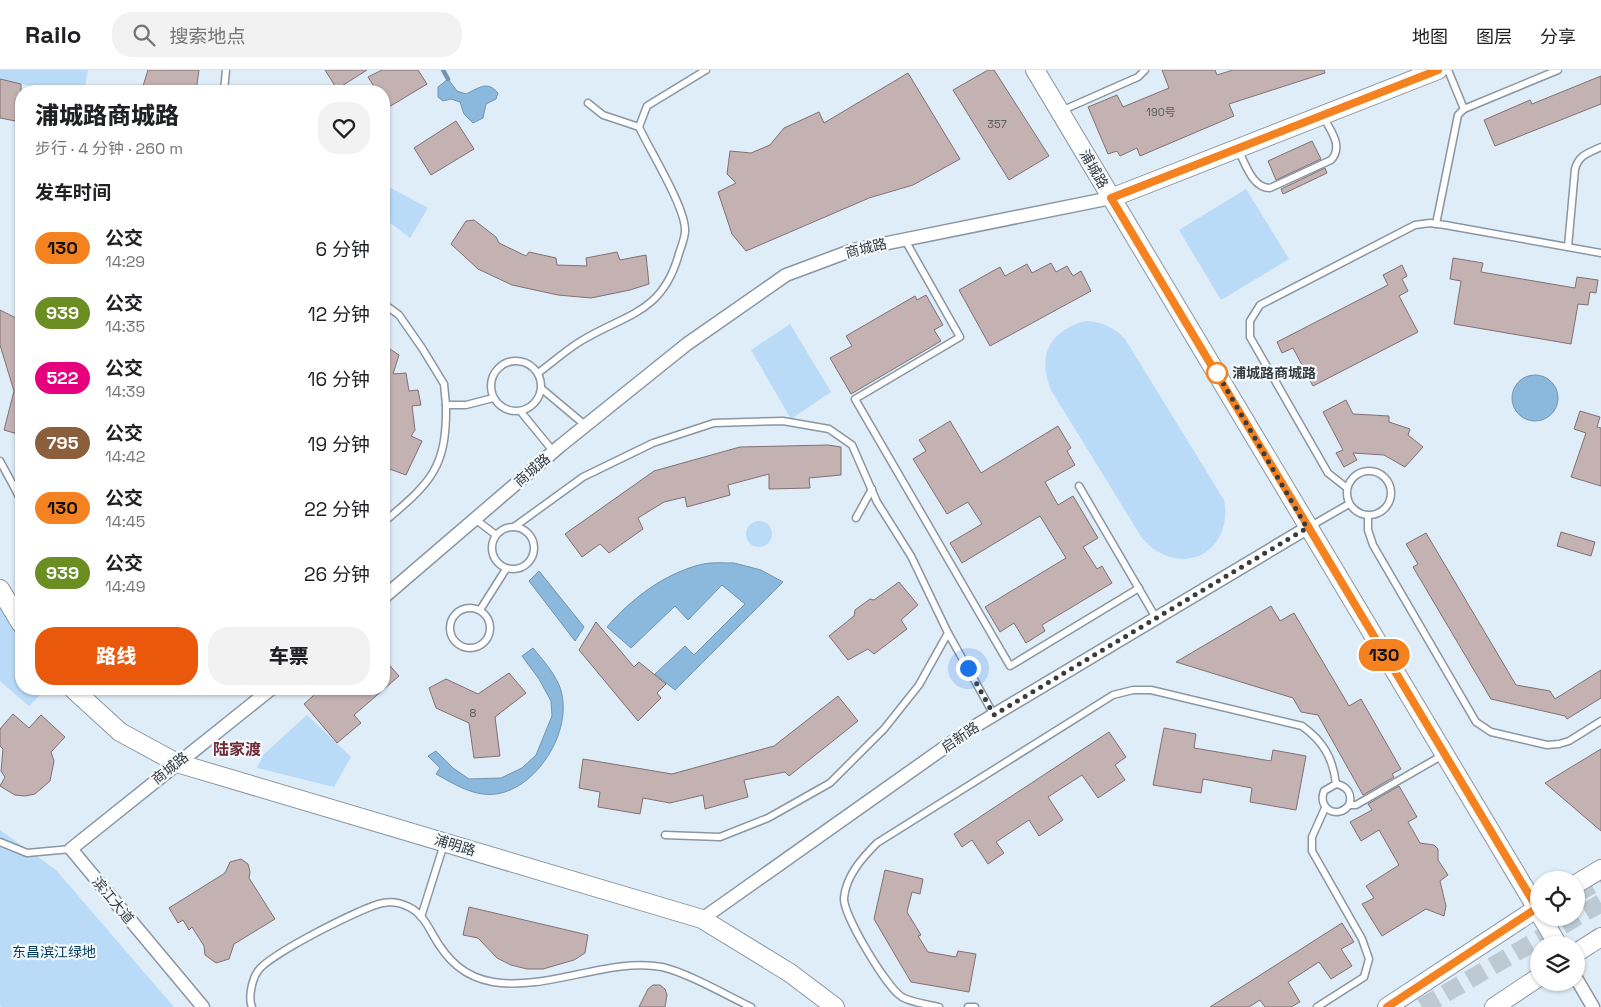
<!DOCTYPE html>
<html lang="zh">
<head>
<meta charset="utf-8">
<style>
	body { margin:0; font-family:"Space Grotesk","Noto Sans SC",sans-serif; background:#f2f2f2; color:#202124; height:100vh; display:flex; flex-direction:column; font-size:19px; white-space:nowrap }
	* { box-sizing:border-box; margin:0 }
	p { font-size:16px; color:#757577 }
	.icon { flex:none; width:28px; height:28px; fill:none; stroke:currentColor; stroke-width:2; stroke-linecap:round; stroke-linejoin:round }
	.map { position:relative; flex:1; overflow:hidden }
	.details { position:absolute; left:15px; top:15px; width:375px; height:610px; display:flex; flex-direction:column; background:#fff; border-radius:20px; box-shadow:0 1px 4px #0004 }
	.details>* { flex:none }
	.badge { padding:0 10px; border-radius:16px; font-size:18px; line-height:32px }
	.buttons { position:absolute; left:1530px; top:801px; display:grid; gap:10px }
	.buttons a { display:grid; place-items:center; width:55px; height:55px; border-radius:50%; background:#fff; box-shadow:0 1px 4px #0004; font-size:25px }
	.you { position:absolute; width:25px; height:25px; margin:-12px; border:4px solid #fff; border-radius:50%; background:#1a73e8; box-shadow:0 0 0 8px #1a73e833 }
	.map>.badge { position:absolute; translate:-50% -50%; box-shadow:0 0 0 2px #fff }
	h2 { padding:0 20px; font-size:19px; line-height:45px }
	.round { display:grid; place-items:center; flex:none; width:52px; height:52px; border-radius:20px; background:#f2f2f2 }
	.headline { display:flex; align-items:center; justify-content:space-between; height:85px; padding:0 20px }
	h1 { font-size:24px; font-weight:800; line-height:38px }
	.button { display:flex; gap:10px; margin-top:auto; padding:10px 20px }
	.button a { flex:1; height:58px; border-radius:20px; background:#ea580c; color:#fff; font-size:20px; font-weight:800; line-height:58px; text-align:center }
	.button a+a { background:#f2f2f2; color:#202124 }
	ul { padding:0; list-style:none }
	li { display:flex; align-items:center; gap:15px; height:65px; padding:0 20px }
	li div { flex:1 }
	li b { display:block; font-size:19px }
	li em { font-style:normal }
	li .badge { min-width:55px; font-weight:700; text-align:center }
	header { display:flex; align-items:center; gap:30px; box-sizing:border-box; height:70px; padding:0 25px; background:#fff; border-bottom:1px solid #e0e0e0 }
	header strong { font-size:24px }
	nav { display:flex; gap:28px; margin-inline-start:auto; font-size:18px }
	.search { width:350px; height:45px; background:#f2f2f2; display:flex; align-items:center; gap:12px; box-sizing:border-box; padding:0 18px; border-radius:20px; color:#757577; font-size:19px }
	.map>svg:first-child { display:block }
	.green { fill:#b9dbf7 }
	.water { fill:#8bb9de; stroke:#7294af }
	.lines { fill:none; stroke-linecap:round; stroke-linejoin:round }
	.stream { stroke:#7294af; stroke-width:4.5 }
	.building { fill:#c4b2b3; stroke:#817072 }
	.secondary-tunnel { stroke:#bdcad3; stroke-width:18; stroke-dasharray:18 9; stroke-linecap:butt }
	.lane-casing { stroke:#8a96a1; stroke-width:9 }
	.street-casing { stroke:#8a96a1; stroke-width:15 }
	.secondary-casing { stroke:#8a96a1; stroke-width:20 }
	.lane { stroke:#fff; stroke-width:6 }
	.street { stroke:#fff; stroke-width:12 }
	.secondary { stroke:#fff; stroke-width:18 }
	.line-casing { stroke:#fff; stroke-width:11 }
	.line { stroke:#f58220; stroke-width:8 }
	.walk { stroke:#373c40; stroke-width:5; stroke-dasharray:0 9 }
	.stop-dot { fill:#fff; stroke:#f58220; stroke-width:2.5 }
	.labels { text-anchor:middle; stroke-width:4.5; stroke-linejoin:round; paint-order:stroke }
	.number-label { font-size:11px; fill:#5a5a5d }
	.street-label { font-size:14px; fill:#373c40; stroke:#f3f9fd }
	.stop-label { font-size:14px; font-weight:bold; fill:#373c40; stroke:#f3f9fd; text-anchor:start }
	.park-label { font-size:14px; fill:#023b5f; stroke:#f3f9fd }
	.quarter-label { font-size:16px; font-weight:bold; fill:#702a37; stroke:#f3f9fd }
</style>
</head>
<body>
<header>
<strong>Railo</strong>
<div class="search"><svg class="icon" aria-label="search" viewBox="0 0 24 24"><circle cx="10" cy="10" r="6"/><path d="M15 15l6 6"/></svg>搜索地点</div>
<nav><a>地图</a><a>图层</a><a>分享</a></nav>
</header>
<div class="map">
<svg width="1601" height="937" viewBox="0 0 1601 937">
	<rect width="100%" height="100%" fill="#dfedf8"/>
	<g class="green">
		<path d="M0 0H88L84 21H35V17L0 9Z"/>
		<path d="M389 117 428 138 410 168 384 148V122Z"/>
		<path d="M1246 119 1289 189 1221 230 1179 160Z"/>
		<path d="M1085 251C1103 252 1113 257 1125 269L1224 430C1234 484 1178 510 1142 468L1051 320C1037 286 1049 261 1085 251Z"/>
		<path d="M790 254 831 322 791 349 751 280Z"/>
		<circle cx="759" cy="464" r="13"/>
		<path d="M0 533 21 567V619H46L29 636 0 611Z"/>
		<path d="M307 645 351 687 334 717 257 698 263 685Z"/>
		<path d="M0 760 56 800 174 937H2L0 935Z"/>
	</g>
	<g class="water">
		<path d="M448 9 457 21 466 24C479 18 487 10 498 23L496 29 486 34 483 48 473 53 464 44 460 32 451 29 443 31 438 27V17Z"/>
		<circle cx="1535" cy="328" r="23"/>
		<path d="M734 493 761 500 783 512 675 620 655 604 685 576 694 585 745 534 722 515 688 550 675 536 631 578 607 557C632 528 665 503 703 494 713 492 724 493 734 493Z"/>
		<path d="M539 501 584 557 575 571 529 511Z"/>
		<path d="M533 578C542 589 553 601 559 615 576 656 539 718 496 724 474 727 454 714 436 704L440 698 428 686 436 681 453 698 469 709 501 708 522 698 536 685 552 646 551 631 539 609 522 586Z"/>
	</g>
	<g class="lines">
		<path class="stream" d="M443 0 448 9"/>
	</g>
	<g class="building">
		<path d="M148 0H199L196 21H153L143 16Z"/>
		<path d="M325 0H367L337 19Z"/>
		<path d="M382 0H418L427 14 384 40V21H377L368 7Z"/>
		<path d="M988 0H994L1049 86 1009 110 953 20Z"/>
		<path d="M1162 0H1215L1217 5 1233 0H1324L1325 3 1229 34 1234 46 1140 86 1137 78 1120 86 1117 81 1108 84 1088 37 1117 25 1123 37 1169 18Z"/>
		<path d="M908 3 960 89 913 115 869 128 746 181 732 164 718 122 736 113 727 104 730 81 751 83 770 75 784 58 819 42 824 53Z"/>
		<path d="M1601 6V34L1495 76 1484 50 1530 30 1532 34Z"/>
		<path d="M0 9 21 14V52L0 48Z"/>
		<path d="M456 51 474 79 431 105 414 78Z"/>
		<path d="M1312 71 1321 89 1276 110 1268 91Z"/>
		<path d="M1325 98 1327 103 1283 124 1281 119Z"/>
		<path d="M474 150 496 167 499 173 526 186 529 182 556 188 557 195 587 196 586 188 617 182 620 190 646 185 649 214 630 220 591 228 558 225 512 215 478 199 451 174 466 151Z"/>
		<path d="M1453 188 1483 193 1481 202 1575 218 1577 207 1598 210 1596 223 1590 222 1588 235 1578 234 1571 274 1454 254 1461 211 1450 209Z"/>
		<path d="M1051 193 1056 202 1067 196 1073 206 1081 201 1091 221 990 276 959 220 1000 197 1005 206 1027 194 1032 203Z"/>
		<path d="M1402 195 1407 206 1402 209 1408 221 1399 226 1418 262 1313 316 1293 278 1282 283 1277 272 1388 215 1383 205Z"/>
		<path d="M926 225 943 255 934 260 941 271 851 324 830 288 852 276 846 266 915 226 917 230Z"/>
		<path d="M0 240 20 250 16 267 21 268V365L4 360 14 321 0 275Z"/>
		<path d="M384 275 399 285 393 304 406 303 409 321 418 320 421 335 412 336 415 360 411 366 422 371 406 405 384 397V362L386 355 384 341Z"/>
		<path d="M1346 330 1353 344 1389 346V352L1410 359 1408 365 1423 377 1405 397 1384 385 1353 383 1357 390 1344 397 1336 383 1343 380 1323 342Z"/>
		<path d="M1580 341 1600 347 1597 357 1601 358V416L1571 407 1586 363 1574 359Z"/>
		<path d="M950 351 981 403 1058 356 1071 378 1067 381 1075 395 1045 412 1058 435 1073 426 1098 468 1083 477 1097 499 1102 496 1112 513 1042 555 1045 561 1026 573 1014 553 1000 562 985 537 1066 488 1040 446 962 493 950 473 982 454 968 432 947 444 913 389 926 381 919 370Z"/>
		<path d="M828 375 841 377V405L809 408 810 418 769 419V404L728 415 730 425 687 437 685 427 664 432 638 448 643 459 609 483 600 474 582 487 565 464 654 401 740 377Z"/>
		<path d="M1561 462 1595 472 1591 486 1557 476Z"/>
		<path d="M1426 463 1516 615 1550 621 1555 629 1601 600V628L1567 649 1565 646 1491 629 1413 497 1418 494 1406 474Z"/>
		<path d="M899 512 918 535 901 550 907 559 874 584 868 579 848 590 829 566 854 546 855 540 870 529 874 530Z"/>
		<path d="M1271 536 1280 551 1294 543 1349 636 1361 629 1401 699 1392 704 1394 707 1363 725 1318 645 1301 642 1293 628 1176 592Z"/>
		<path d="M596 552 634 597 639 592 666 614 657 623 661 628 638 651 579 580Z"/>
		<path d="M384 589 399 606 354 645 361 653 337 673 304 634 321 619H384Z"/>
		<path d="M509 603 526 623 495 647 500 686 474 688 469 653 436 638 429 618 446 609 478 624Z"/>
		<path d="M838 626 858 651 789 706 785 702 744 710 748 727 705 739 703 725 670 733 643 728 640 744 598 737 600 722 579 718 583 689 672 704 774 676Z"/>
		<path d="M13 644 29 658 41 645 65 667 51 682 54 691 50 711 35 724 25 726 15 725 0 716 5 707 1 701 3 679 0 676V659Z"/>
		<path d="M1164 658 1196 664 1194 678 1271 691 1273 680 1306 686 1296 740 1250 732 1252 718 1203 709 1201 723 1153 715Z"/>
		<path d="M1109 662 1126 687 1115 695 1125 710 1098 728 1082 705 1048 727 1063 750 1039 766 1029 750 996 772 1004 783 988 794 972 770 962 777 954 764Z"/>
		<path d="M1601 679V761L1545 713Z"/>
		<path d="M1399 716 1417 747 1408 752 1420 773 1434 775 1438 779V790L1448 805 1440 811 1446 836 1444 846 1426 839 1382 866 1362 834 1374 828 1366 816 1399 795 1379 760 1361 771 1350 752 1372 740 1368 734Z"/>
		<path d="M241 789 248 794 250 802 249 808 275 849 234 874 229 889 216 893 205 885 204 876 192 857 189 860 183 850 178 853 169 838 225 803 230 792Z"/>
		<path d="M885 800 923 809 920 824 912 822 907 842 921 865 918 866 928 882 956 887 958 881 976 884 969 922 911 912 874 849Z"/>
		<path d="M469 837 588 865 585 883 574 890 543 899H527L511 895 497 888 478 868 463 865Z"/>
		<path d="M1342 853 1354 872 1341 879 1352 896 1331 909 1319 892 1288 912 1300 932 1291 937H1265L1260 930 1249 937H1210Z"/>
		<path d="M653 915H660L665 919 667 925 665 937H639L648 919Z"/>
	</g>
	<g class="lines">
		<g class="secondary-tunnel">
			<path d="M1576 824 1601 810"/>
			<path d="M1422 937 1601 833"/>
		</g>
		<defs>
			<g id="lane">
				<path d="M1448 0 1464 39"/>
				<path d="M224 21 226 0"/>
				<path d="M588 33 603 45 639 57"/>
				<path d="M1061 41 1138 7 1145 0"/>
				<path d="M1238 80C1246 94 1252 118 1270 118L1331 90C1344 76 1330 60 1323 46"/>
				<path d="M1436 154 1458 45 1464 39 1558 0"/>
				<path d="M905 170 960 267 855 329 1010 596 1139 518"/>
				<path d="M1568 177 1575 99C1579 85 1588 83 1601 77"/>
				<path d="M384 234 399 245 422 278 444 314 446 335"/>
				<circle cx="516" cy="316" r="25"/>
				<path d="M538 303C552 293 566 280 581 271 625 244 661 244 678 187 680 179 685 169 685 161 686 138 650 81 639 57L647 36 706 0"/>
				<path d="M542 319 585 355"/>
				<path d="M521 342 553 381"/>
				<path d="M0 391 21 430"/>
				<circle cx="1369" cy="423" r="22"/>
				<path d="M1079 416 1156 548"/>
				<path d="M1347 418 1328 403 1250 267V251L1260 235 1415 155 1430 153 1445 155 1601 183"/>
				<path d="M1368 446V460L1373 475 1476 652 1491 662 1547 675 1559 674 1569 671 1601 651"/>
				<path d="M856 448 872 419"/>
				<path d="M475 449 496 465"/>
				<path d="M384 452C430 413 447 399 446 335H466L493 328"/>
				<circle cx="513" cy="478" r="21"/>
				<path d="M514 457 583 407 653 373 714 353 783 351 829 359 852 375 877 432 911 486 948 563 994 645"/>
				<path d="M1309 457 1349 434"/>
				<circle cx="470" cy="558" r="20"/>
				<path d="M480 540 506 499"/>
				<path d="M1349 735C1353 724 1347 716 1336 714L1324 721C1317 739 1338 750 1349 735H1356L1443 685"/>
				<path d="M665 765 720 767 768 748 830 713 884 659 919 615 948 563"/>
				<path d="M0 772 27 783 71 779"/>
				<path d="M421 847 444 774"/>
				<path d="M252 937C248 928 252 909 258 901 268 885 364 836 383 833 392 831 401 833 409 837 421 843 427 854 433 865 447 890 464 907 493 912 549 921 609 887 662 897 688 903 726 925 751 937"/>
				<path d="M939 937C927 934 913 933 902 927 887 918 843 845 844 828 846 806 862 788 877 773L1113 625 1133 620H1151L1302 656C1323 671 1333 688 1336 714"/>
				<path d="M968 937H975"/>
				<path d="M1317 937 1364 907 1369 889 1362 869 1312 781V767L1325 738"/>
			</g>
			<g id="street">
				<path d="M384 527 560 376 687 274 786 205 853 180 1111 128"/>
				<path d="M702 849 972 658 1307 458"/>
				<path d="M1576 908 1593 937"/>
				<path d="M203 937 71 779 271 619"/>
			</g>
			<g id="secondary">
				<path d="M1035 0 1539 842"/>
				<path d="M1111 128 1438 0"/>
				<path d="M0 519 21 554"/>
				<path d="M73 619 120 662 177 693 702 849 790 903 835 937"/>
				<path d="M1576 814 1601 799"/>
				<path d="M1542 848 1558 875"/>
				<path d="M1576 883 1601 867"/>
				<path d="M1387 937 1539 837"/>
				<path d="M1494 937 1539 907"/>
			</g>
		</defs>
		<use href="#lane" class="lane-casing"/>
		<use href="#street" class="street-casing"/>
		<use href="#secondary" class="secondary-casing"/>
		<use href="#lane" class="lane"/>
		<use href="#street" class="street"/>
		<use href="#secondary" class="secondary"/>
	</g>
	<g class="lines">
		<defs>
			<path id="line" d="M1387 937 1537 838 1111 128 1438 0"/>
		</defs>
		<use href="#line" class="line-casing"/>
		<use href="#line" class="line"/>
		<path class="walk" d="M968 598 994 645 1307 458 1216 301 1217 303"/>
	</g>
	<circle class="stop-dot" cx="1217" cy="303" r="10"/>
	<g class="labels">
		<g class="number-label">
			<text x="1161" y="46">190号</text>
			<text x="997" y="58">357</text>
			<text x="473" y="647">8</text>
		</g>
		<g class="street-label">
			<text transform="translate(1094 99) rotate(60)" y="5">浦城路</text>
			<text transform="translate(866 178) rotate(-14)" y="5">商城路</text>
			<text transform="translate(532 400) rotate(-41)" y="5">商城路</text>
			<text transform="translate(960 667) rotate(-34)" y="5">启新路</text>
			<text transform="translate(170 698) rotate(-39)" y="5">商城路</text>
			<text transform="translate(455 775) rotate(17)" y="5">浦明路</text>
			<text transform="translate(113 830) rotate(50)" y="5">滨江大道</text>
		</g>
		<g class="stop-label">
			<text x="1232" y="308">浦城路商城路</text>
		</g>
		<g class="park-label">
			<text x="54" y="887">东昌滨江绿地</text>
		</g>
		<g class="quarter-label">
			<text x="237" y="685">陆家渡</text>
		</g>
	</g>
</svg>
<div class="buttons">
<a><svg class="icon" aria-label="locate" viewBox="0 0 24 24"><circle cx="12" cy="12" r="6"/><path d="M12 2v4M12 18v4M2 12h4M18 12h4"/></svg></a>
<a><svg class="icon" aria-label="layers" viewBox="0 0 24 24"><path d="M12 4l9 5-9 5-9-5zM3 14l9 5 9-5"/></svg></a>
</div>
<div class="you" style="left:968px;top:598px"></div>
<b class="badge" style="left:1384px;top:585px;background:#f58220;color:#111">130</b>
<section class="details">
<div class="headline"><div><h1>浦城路商城路</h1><p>步行 · 4 分钟 · 260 m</p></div><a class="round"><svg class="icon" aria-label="heart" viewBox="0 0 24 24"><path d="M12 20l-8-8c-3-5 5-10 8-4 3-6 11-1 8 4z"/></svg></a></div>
<h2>发车时间</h2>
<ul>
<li><span class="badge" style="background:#f58220;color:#111">130</span><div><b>公交</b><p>14:29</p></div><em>6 分钟</em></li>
<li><span class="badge" style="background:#6b8e23;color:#fff">939</span><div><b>公交</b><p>14:35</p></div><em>12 分钟</em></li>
<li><span class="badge" style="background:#e6007e;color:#fff">522</span><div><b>公交</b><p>14:39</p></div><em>16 分钟</em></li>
<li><span class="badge" style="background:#8b5e3c;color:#fff">795</span><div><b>公交</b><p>14:42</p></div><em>19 分钟</em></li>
<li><span class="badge" style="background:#f58220;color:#111">130</span><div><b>公交</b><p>14:45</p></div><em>22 分钟</em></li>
<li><span class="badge" style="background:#6b8e23;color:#fff">939</span><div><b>公交</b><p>14:49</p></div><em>26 分钟</em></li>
</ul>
<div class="button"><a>路线</a><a>车票</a></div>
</section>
</div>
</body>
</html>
